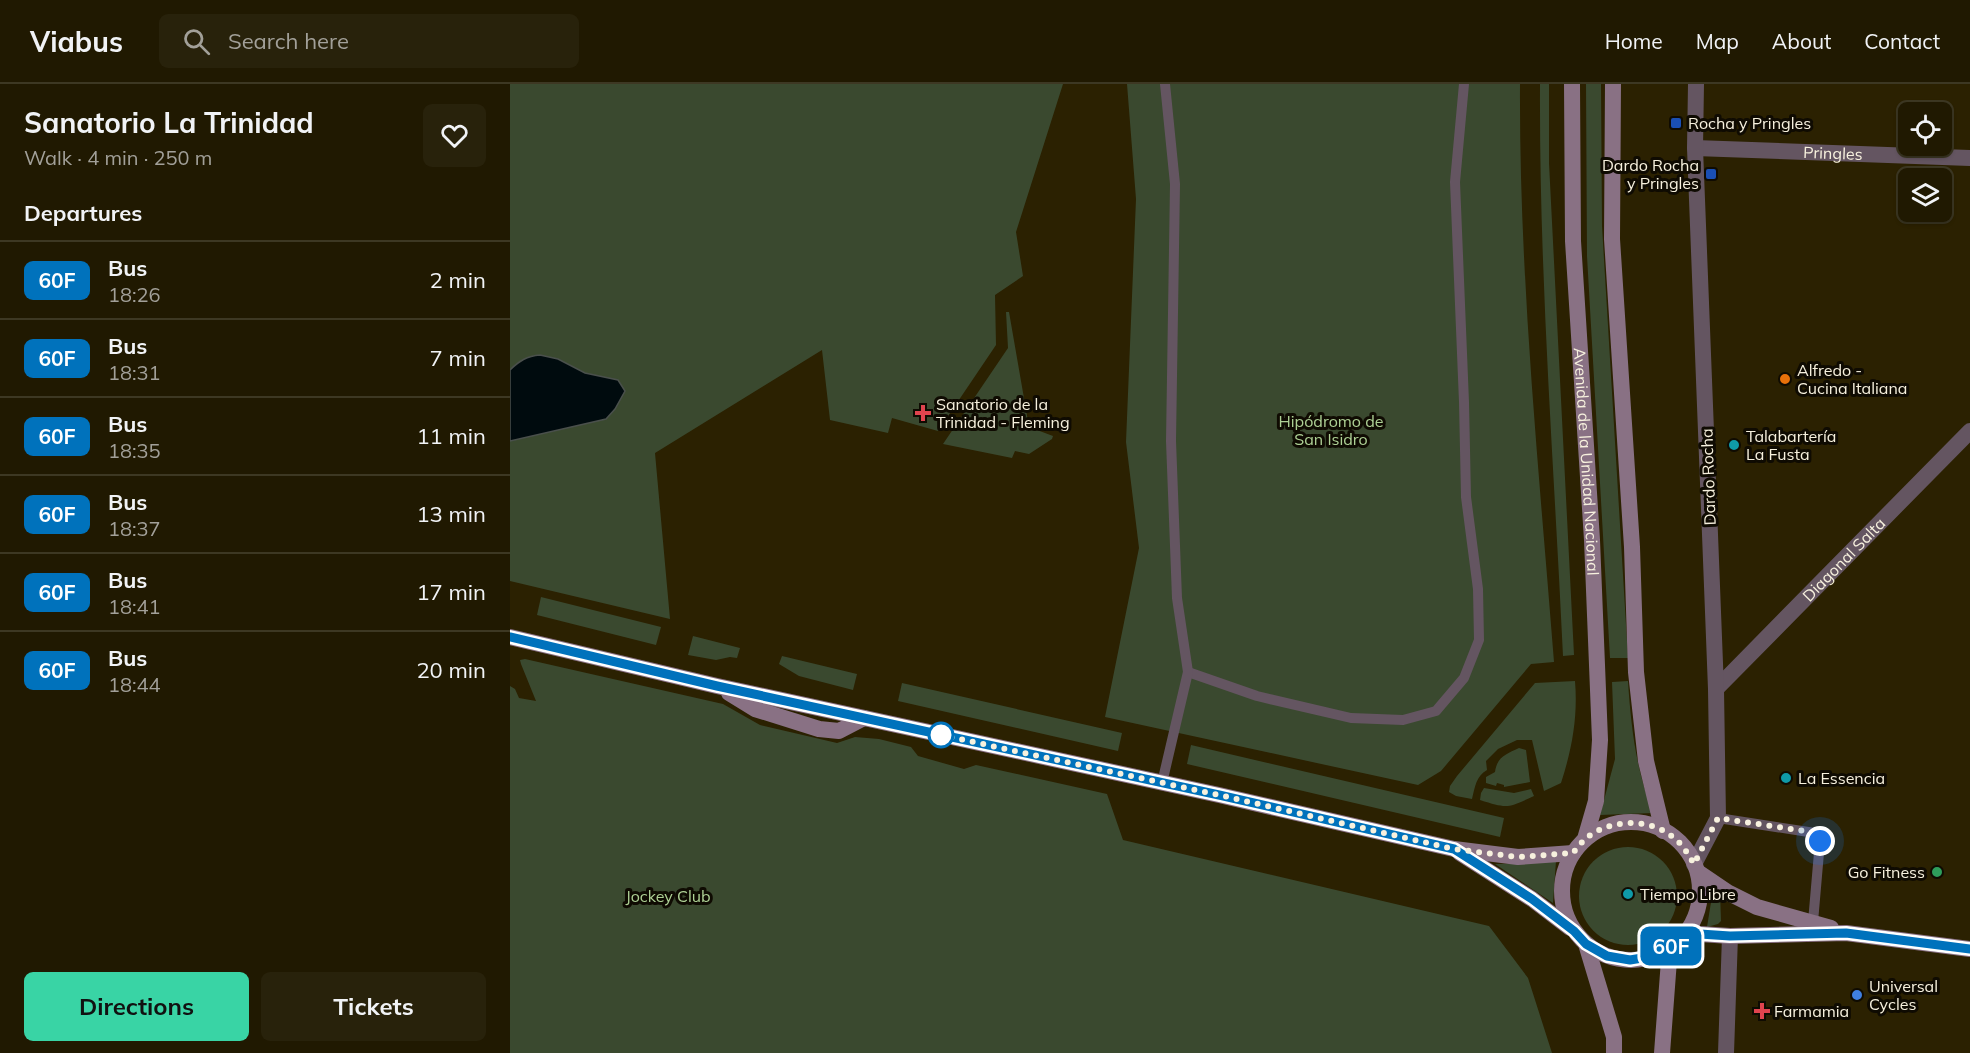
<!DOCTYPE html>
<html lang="en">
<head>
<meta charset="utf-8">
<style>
	body { margin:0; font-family:Mulish,sans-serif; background:#28220b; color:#f1f3f6; height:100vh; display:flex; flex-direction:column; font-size:22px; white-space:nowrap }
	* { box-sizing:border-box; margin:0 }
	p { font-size:20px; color:#a2a099 }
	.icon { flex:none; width:33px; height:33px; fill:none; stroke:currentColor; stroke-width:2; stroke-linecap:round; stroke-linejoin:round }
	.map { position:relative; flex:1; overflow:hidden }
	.panel { display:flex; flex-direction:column; background:#201901; width:510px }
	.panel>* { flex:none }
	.badge { padding:0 12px; border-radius:9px; font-size:21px; line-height:39px }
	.buttons { position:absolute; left:1388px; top:18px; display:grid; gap:12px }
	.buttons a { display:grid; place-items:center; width:54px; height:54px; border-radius:9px; background:#201901; box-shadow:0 2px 4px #0004,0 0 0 2px #3d3823; font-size:30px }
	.you { position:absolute; width:30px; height:30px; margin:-15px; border:4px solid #fff; border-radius:50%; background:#1a73e8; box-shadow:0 0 0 9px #1a73e833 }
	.map>.badge { position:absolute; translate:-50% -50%; box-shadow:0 0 0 3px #fff }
	h2 { padding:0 24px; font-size:22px; line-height:54px }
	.round { display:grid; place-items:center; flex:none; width:63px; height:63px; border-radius:9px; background:#28220b }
	.overview { display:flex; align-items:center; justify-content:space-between; height:102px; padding:0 24px }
	h1 { font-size:28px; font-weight:700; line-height:45px }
	.button { display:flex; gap:12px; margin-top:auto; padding:12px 24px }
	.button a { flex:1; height:69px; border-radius:9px; background:#39d4a5; color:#111; font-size:24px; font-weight:700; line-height:69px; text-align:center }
	.button a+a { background:#28220b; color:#f1f3f6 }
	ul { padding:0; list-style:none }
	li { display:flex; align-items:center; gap:18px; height:78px; padding:0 24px; border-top:2px solid #3d3823 }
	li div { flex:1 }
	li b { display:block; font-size:22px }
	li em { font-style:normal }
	li .badge { min-width:66px; font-weight:700; text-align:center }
	header { display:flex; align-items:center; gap:36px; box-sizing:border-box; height:84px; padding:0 30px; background:#201901; border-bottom:2px solid #3d3823 }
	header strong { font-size:28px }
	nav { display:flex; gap:33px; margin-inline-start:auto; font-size:21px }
	.search { width:420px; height:54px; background:#28220b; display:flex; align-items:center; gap:15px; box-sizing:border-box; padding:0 21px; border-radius:9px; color:#a2a099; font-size:22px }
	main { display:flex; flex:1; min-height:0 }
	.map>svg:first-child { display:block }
	.green { fill:#3a492f }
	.water { fill:#000b0e; stroke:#4a504c; stroke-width:1.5 }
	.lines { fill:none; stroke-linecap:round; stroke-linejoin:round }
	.service { stroke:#645561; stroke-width:10 }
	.minor { stroke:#645561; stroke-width:16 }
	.secondary { stroke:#897184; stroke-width:16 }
	.line-casing { stroke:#fff; stroke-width:14 }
	.line { stroke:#0072bc; stroke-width:9 }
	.walk { stroke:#f7f1de; stroke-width:6; stroke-dasharray:0 10.8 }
	.transit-dot { fill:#1a4fb4; stroke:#0f0b02; stroke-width:2 }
	.food-dot { fill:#e8710a; stroke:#0f0b02; stroke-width:2 }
	.health-dot { fill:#e0444e; stroke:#0f0b02; stroke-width:2 }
	.culture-dot { fill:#0f9aa8; stroke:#0f0b02; stroke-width:2 }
	.stop-dot { fill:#fff; stroke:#0072bc; stroke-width:3 }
	.leisure-dot { fill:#2e9e5b; stroke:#0f0b02; stroke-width:2 }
	.shop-dot { fill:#3f7fe0; stroke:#0f0b02; stroke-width:2 }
	.labels { text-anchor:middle; stroke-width:6; stroke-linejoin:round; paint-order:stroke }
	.poi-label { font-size:16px; fill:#f7f1de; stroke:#0f0b02; text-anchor:start }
	.street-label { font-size:16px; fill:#f7f1de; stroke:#0f0b02 }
	.park-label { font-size:16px; fill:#aed195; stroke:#0f0b02 }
</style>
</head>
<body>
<header>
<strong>Viabus</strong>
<div class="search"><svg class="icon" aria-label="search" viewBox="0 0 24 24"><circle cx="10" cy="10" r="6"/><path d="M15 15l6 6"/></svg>Search here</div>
<nav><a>Home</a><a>Map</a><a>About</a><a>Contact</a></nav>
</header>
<main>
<section class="panel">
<div class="overview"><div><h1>Sanatorio La Trinidad</h1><p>Walk · 4 min · 250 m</p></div><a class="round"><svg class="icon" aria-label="heart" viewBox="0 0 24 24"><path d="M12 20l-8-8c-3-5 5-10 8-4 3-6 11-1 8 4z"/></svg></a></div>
<h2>Departures</h2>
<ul>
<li><span class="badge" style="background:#0072bc;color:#fff">60F</span><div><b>Bus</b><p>18:26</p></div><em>2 min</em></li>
<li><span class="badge" style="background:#0072bc;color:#fff">60F</span><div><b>Bus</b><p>18:31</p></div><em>7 min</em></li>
<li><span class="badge" style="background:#0072bc;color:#fff">60F</span><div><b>Bus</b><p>18:35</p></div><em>11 min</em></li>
<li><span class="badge" style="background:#0072bc;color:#fff">60F</span><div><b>Bus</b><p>18:37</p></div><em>13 min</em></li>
<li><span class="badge" style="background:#0072bc;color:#fff">60F</span><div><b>Bus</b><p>18:41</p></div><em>17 min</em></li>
<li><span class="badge" style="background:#0072bc;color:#fff">60F</span><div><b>Bus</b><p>18:44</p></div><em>20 min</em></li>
</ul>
<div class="button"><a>Directions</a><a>Tickets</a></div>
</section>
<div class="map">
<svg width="1460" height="969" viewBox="0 0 1460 969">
	<rect width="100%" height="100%" fill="#2b2101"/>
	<g class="green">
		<path d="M0 0H553L506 148 513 192 485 211 486 261 428 347 382 334 378 349 320 336 312 266 145 369 160 535 0 497Z"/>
		<path d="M617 0H1010C1009 193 1029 386 1044 578L1021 580 931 687 908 701 595 633 629 464 616 358 626 115Z"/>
		<path d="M1030 0H1039V79L1064 571 1053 572C1044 381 1029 191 1030 0Z"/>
		<path d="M1076 0H1091L1092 142 1118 574H1100L1077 172Z"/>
		<path d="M496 228H499L519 343 543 352 542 355 519 370 505 367 502 374 433 360 498 264Z"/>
		<path d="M31 513 151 543 146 561 27 531Z"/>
		<path d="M183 552 230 564 227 574 220 573 206 576 178 571Z"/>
		<path d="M272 572 347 590 343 606 289 592 269 580Z"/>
		<path d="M15 575 213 620 250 641 327 659 345 653 369 655 401 663 408 672 454 685 466 681 597 710 613 756 979 842 1018 894 1042 969H0V602L5 605 9 614 26 617 11 580 10 576Z"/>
		<path d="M1065 597C1068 633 1062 665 1051 699L1034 707 1022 656H1007L988 665 976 677 977 686C966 692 965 703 962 715L946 712 939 708 940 702 947 692 1025 599Z"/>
		<path d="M1118 597C1121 643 1126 686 1143 729L1090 731 1105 675 1102 598Z"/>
		<path d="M392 599 612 649 608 667 388 617Z"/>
		<path d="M681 661 994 734 990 753 677 680Z"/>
		<path d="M1009 664 1016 666 1020 698 994 703V701L987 699 986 702 976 699V693L985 688C987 673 996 670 1009 664Z"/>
		<path d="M974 704 1004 709 1021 705 1024 712C998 724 998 725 970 716L971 709Z"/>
		<circle cx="1118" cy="812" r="49"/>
		<path d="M1046 777 1043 819 985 780 1025 779Z"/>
		<path d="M1203 806 1210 808 1211 837 1208 840 1197 843Z"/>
	</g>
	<path class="water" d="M30 271 48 275 75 289 108 296 115 307 105 325 96 335 0 357V286C9 277 17 272 30 271Z"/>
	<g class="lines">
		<g class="service">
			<path d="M678 588 747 612 841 634 893 636 926 627 954 594 969 556 968 505 956 413 954 318 945 98 954 0"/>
			<path d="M652 699 678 588 667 514 661 357 665 100 655 0"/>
			<path d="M1208 734 1305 749 1310 757 1303 838"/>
		</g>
		<g class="minor">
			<path id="s1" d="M1185 64 1460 74"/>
			<path id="s2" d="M1206 605 1460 347"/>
			<path d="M1184 780 1208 734 1206 605 1185 64 1186 0"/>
			<path d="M1216 969 1220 852"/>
		</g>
		<g class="secondary">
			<path id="s3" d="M1062 0 1063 157 1082 456 1090 656 1086 717 1075 755"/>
			<path d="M1103 0 1102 155 1122 463 1126 588 1136 677 1153 747"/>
			<path d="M0 553 207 602 709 711 944 765 1008 773 1063 769"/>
			<path d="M219 609 245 625 309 645 329 647 354 634"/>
			<circle cx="1121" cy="807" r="69"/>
			<path d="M950 769 1022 815 1060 844"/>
			<path d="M1188 788 1219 809 1247 823 1321 844"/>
			<path d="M1175 849 1220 852 1336 849 1460 865"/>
			<path d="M1076 860 1104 953V969"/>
			<path d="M1152 969 1160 863"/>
		</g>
	</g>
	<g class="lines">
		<defs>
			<path id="line" d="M0 553 207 602 709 711 944 765 1022 815 1064 847 1076 860 1097 872 1120 876 1144 872 1160 863 1175 849 1220 852 1336 849 1460 865"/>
		</defs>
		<use href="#line" class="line-casing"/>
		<use href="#line" class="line"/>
		<path class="walk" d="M431 651 709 711 944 765 1008 773 1063 769C1067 764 1071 759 1075 755 1099 735 1140 733 1164 754 1173 761 1178 770 1184 780L1208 734 1301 748 1305 749 1310 757"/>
	</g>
	<g class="transit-dot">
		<rect x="1160" y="33" width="12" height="12" rx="3"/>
		<rect x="1195" y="84" width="12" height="12" rx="3"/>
	</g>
	<circle class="food-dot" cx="1275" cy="295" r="6"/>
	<g class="health-dot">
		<path d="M410 320h6v6h6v6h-6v6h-6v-6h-6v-6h6z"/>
		<path d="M1249 918h6v6h6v6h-6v6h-6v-6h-6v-6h6z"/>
	</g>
	<g class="culture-dot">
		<circle cx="1224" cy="361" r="6"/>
		<circle cx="1276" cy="694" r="6"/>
		<circle cx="1118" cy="810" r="6"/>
	</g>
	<circle class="stop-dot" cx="431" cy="651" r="12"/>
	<circle class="leisure-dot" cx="1427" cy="788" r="6"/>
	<circle class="shop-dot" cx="1347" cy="911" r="6"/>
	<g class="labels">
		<g class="poi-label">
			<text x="1178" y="45">Rocha y Pringles</text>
			<text x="1189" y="87" text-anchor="end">Dardo Rocha<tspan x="1189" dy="18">y Pringles</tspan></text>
			<text x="1287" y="292">Alfredo -<tspan x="1287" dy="18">Cucina Italiana</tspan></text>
			<text x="426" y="326">Sanatorio de la<tspan x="426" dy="18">Trinidad - Fleming</tspan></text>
			<text x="1236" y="358">Talabartería<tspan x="1236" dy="18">La Fusta</tspan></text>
			<text x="1288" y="700">La Essencia</text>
			<text x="1415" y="794" text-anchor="end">Go Fitness</text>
			<text x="1130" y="816">Tiempo Libre</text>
			<text x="1359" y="908">Universal<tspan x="1359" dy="18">Cycles</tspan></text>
			<text x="1264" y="933">Farmamia</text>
		</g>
		<g class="street-label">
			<text dy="6" stroke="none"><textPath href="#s1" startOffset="138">Pringles</textPath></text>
			<text dy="6" stroke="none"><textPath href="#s3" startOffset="378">Avenida de la Unidad Nacional</textPath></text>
			<text transform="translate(1198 393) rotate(-92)" y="6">Dardo Rocha</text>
			<text dy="6" stroke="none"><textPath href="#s2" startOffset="182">Diagonal Salta</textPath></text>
		</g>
		<g class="park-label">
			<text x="821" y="343">Hipódromo de<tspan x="821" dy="18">San Isidro</tspan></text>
			<text x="158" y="818">Jockey Club</text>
		</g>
	</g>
</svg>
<div class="buttons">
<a><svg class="icon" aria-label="locate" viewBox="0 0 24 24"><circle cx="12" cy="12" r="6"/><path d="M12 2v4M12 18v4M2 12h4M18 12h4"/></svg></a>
<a><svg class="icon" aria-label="layers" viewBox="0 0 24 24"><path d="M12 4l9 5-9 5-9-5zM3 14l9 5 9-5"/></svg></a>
</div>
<div class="you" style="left:1310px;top:757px"></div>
<b class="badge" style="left:1161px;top:862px;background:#0072bc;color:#fff">60F</b>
</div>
</main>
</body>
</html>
